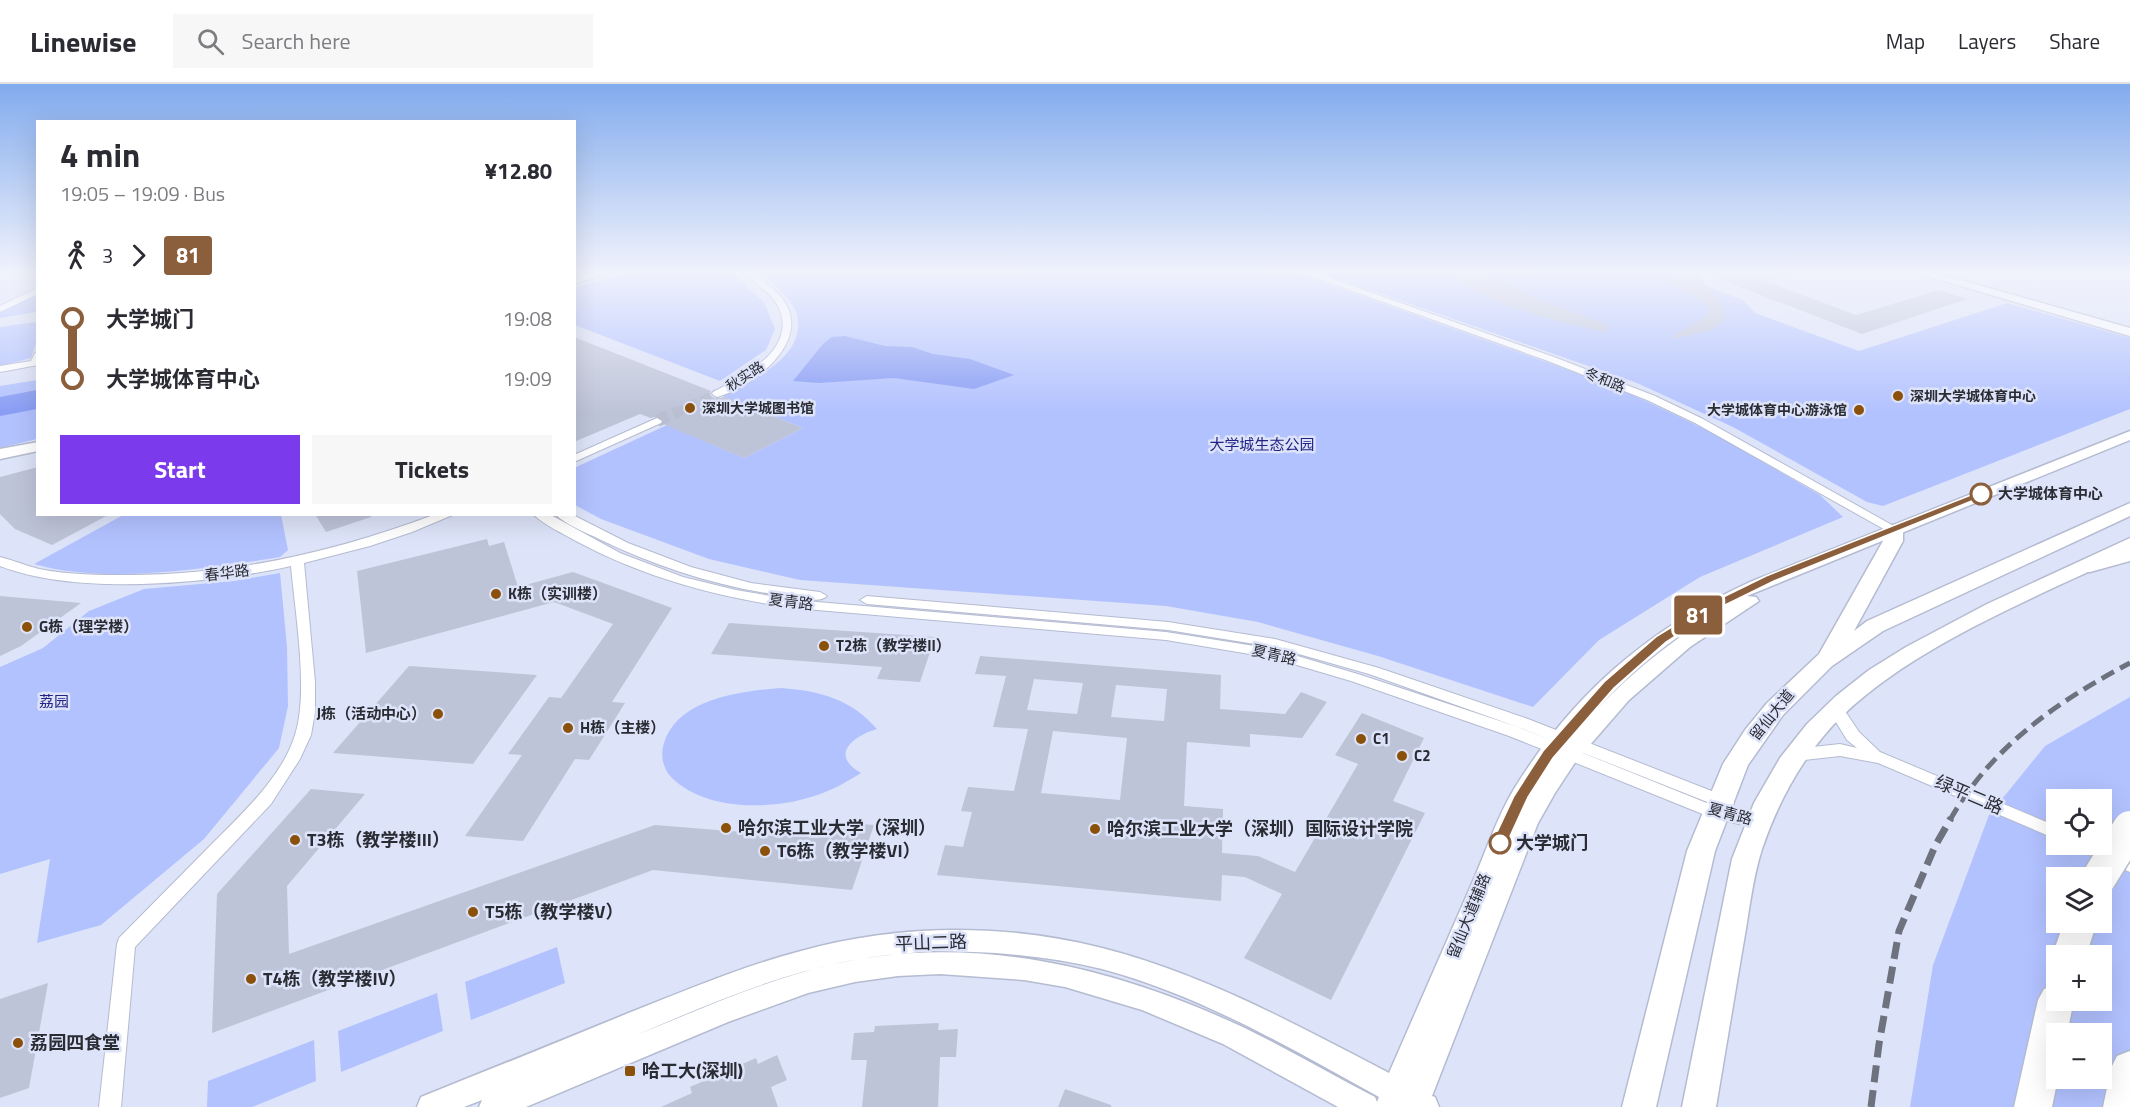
<!DOCTYPE html>
<html lang="en">
<head>
<meta charset="utf-8">
<style>
	body { margin:0; font-family:"Titillium Web","Noto Sans SC",sans-serif; background:#f7f7f7; color:#2b2b33; height:100vh; display:flex; flex-direction:column; font-size:22px; white-space:nowrap }
	* { box-sizing:border-box; margin:0 }
	p { font-size:20px; color:#7c7c81 }
	.icon { flex:none; width:33px; height:33px; fill:none; stroke:currentColor; stroke-width:2; stroke-linecap:round; stroke-linejoin:round }
	.map { position:relative; flex:1; overflow:hidden }
	.details { position:absolute; left:36px; top:36px; width:540px; height:396px; display:flex; flex-direction:column; background:#fff; border-radius:0px; box-shadow:0 6px 24px #0002 }
	.details>* { flex:none }
	.badge { padding:0 12px; border-radius:4px; font-size:21px; line-height:39px }
	.controls { position:absolute; left:2046px; top:705px; display:grid; gap:12px }
	.controls a { display:grid; place-items:center; width:66px; height:66px; border-radius:0px; background:#fff; box-shadow:0 6px 24px #0002; font-size:30px }
	.map>.badge { position:absolute; translate:-50% -50%; box-shadow:0 0 0 3px #fff }
	.legs { display:flex; align-items:center; gap:9px; height:66px; padding:0 24px; font-size:20px }
	.legs p { margin-inline-start:auto }
	.overview { display:flex; align-items:center; justify-content:space-between; height:102px; padding:0 24px }
	h1 { font-size:33px; font-weight:700; line-height:45px }
	.cta { display:flex; gap:12px; margin-top:auto; padding:12px 24px }
	.cta a { flex:1; height:69px; border-radius:0px; background:#7c3aed; color:#fff; font-size:24px; font-weight:700; line-height:69px; text-align:center }
	.cta a+a { background:#f7f7f7; color:#2b2b33 }
	ul { padding:0 24px; list-style:none }
	li { display:flex; align-items:center; gap:21px; height:60px; font-size:22px }
	li i { display:grid; place-items:center; width:9px; height:100%; margin:0 8px; background:currentColor }
	li i::after { content:''; width:15px; height:15px; margin:-8px; border:4px solid; border-radius:50%; background:#fff }
	li p { margin-inline-start:auto }
	li:first-child i { background:linear-gradient(#0000 50%,currentColor 0) }
	li:last-child i { background:linear-gradient(currentColor 50%,#0000 0) }
	header { display:flex; align-items:center; gap:36px; box-sizing:border-box; height:84px; padding:0 30px; background:#fff; border-bottom:2px solid #e1e1e2 }
	header strong { font-size:28px }
	nav { display:flex; gap:33px; margin-inline-start:auto; font-size:21px }
	.search { width:420px; height:54px; background:#f7f7f7; display:flex; align-items:center; gap:15px; box-sizing:border-box; padding:0 21px; border-radius:0px; color:#7c7c81; font-size:22px }
	.map>svg:first-child { display:block }
	.green { fill:#b2c2ff; fill-rule:evenodd }
	.water { fill:#899df5 }
	.building { fill:#bec4d8; fill-rule:evenodd }
	.lines { fill:none; stroke-linecap:round; stroke-linejoin:round }
	.street-tunnel-far1 { stroke:#b9bed1; stroke-width:10; stroke-dasharray:10 4.5; stroke-linecap:butt }
	.street-tunnel { stroke:#b9bed1; stroke-width:12; stroke-dasharray:12 6; stroke-linecap:butt }
	.street-casing { stroke:#b5bbd0; stroke-width:2 }
	.secondary-casing { stroke:#b5bbd0; stroke-width:3 }
	.primary-casing { stroke:#b5bbd0; stroke-width:3 }
	.highway-casing { stroke:#b5bbd0; stroke-width:3 }
	.street { fill:#fff; fill-rule:evenodd }
	.secondary { fill:#fff; fill-rule:evenodd }
	.primary { fill:#fff; fill-rule:evenodd }
	.highway { fill:#fff; fill-rule:evenodd }
	.rail-far1 { stroke:#6e717e; stroke-width:5; stroke-dasharray:14 7; stroke-linecap:butt }
	.rail { stroke:#6e717e; stroke-width:7; stroke-dasharray:17 8; stroke-linecap:butt }
	.highway-bridge-casing { stroke:#b5bbd0; stroke-width:37; stroke-linecap:butt }
	.highway-bridge { stroke:#fff; stroke-width:34 }
	.line-1 { fill:#8b5e3c; stroke:#fff; stroke-width:1.5 }
	.poi-dot { fill:#8b510a; stroke:#dde3f8; stroke-width:2 }
	.stop-1-dot { fill:#fff; stroke:#8b5e3c; stroke-width:3 }
	.labels { text-anchor:middle; stroke-width:5; stroke-linejoin:round; paint-order:stroke }
	.far-street-label { font-size:14px; fill:#2a2c34; stroke:#dde3f8 }
	.far-poi-label { font-size:14px; font-weight:bold; fill:#2a2c34; stroke:#dde3f8; text-anchor:start }
	.park-label { font-size:15px; fill:#212386; stroke:#dde3f8 }
	.stop-label { font-size:15px; font-weight:bold; fill:#2a2c34; stroke:#dde3f8; text-anchor:start }
	.street-label { font-size:15px; fill:#2a2c34; stroke:#dde3f8 }
	.poi-label { font-size:15px; font-weight:bold; fill:#2a2c34; stroke:#dde3f8; text-anchor:start }
	.near-street-label { font-size:18px; fill:#2a2c34; stroke:#dde3f8 }
	.near-poi-label { font-size:18px; font-weight:bold; fill:#2a2c34; stroke:#dde3f8; text-anchor:start }
	.near-stop-label { font-size:18px; font-weight:bold; fill:#2a2c34; stroke:#dde3f8; text-anchor:start }
</style>
</head>
<body>
<header>
<strong>Linewise</strong>
<div class="search"><svg class="icon" aria-label="search" viewBox="0 0 24 24"><circle cx="10" cy="10" r="6"/><path d="M15 15l6 6"/></svg>Search here</div>
<nav><a>Map</a><a>Layers</a><a>Share</a></nav>
</header>
<div class="map">
<svg width="2130" height="1023" viewBox="0 0 2130 1023">
	<rect width="100%" height="100%" fill="#dde3f8"/>
	<g class="green">
		<path d="M639 186H729L764 218 775 245 766 266 720 297 575 241V204Z"/>
		<path d="M757 186 1291 187 1614 302 1711 348 1820 411 1843 433 1700 493 1599 556 1533 623 1378 572 1258 538 1166 522 800 496 709 475 601 435 575 421 574 384 667 341 744 374 803 344 720 311C751 297 807 273 797 231 792 213 771 198 757 186Z"/>
		<path d="M1313 186H1665L1743 216 1755 229 1859 267 2007 219 2130 254V325L1883 422 1867 418 1733 343 1637 299Z"/>
		<path d="M37 209V228L0 234V228Z"/>
		<path d="M37 238V257L31 274 0 282V243Z"/>
		<path d="M37 296V355L0 364V302Z"/>
		<path d="M125 430 281 431 288 466 280 473 268 475C197 486 103 500 34 480Z"/>
		<path d="M280 489 287 563 288 622 279 664 204 755 101 841 37 859 50 775 0 790V583L43 564 89 527 144 505 234 497Z"/>
		<path d="M782 604C820 607 851 615 877 645 853 652 829 671 861 689 845 699 829 708 811 713 769 726 705 727 671 693 663 684 660 671 664 659 678 614 742 607 782 604Z"/>
		<path d="M2130 613V1023H1910L1933 881 1989 731 2045 662ZM2056 716H2102V760H2056ZM2056 794H2102V838H2056ZM2056 872H2102V916H2056ZM2056 950H2102V994H2056Z"/>
		<path d="M557 863 565 899 471 936 465 898Z"/>
		<path d="M437 909 443 947 341 988 338 947Z"/>
		<path d="M314 956 316 997 252 1023H207L208 997Z"/>
	</g>
	<g class="water">
		<path d="M845 252 885 262 912 263 933 270 970 275 1014 291 974 305 894 294 819 299 793 297 823 260 832 253Z"/>
		<path d="M37 306V325L0 332V313Z"/>
	</g>
	<g class="building">
		<path d="M1447 186H1478L1541 216 1608 241 1606 248 1553 236 1506 221 1470 204Z"/>
		<path d="M1696 186H1792L1793 190 1765 197 1856 231 1939 206 1967 215 1862 250Z"/>
		<path d="M1695 187 1724 223 1726 233 1713 245 1674 255 1673 252 1701 236 1710 228 1702 217 1692 209 1660 196Z"/>
		<path d="M574 253 711 307 710 311 716 315 725 313 803 344 744 374 663 340 664 336 658 332 651 334 640 330 574 358Z"/>
		<path d="M38 383V430H110L52 461 15 445 0 430V393Z"/>
		<path d="M315 430H371V433L326 448Z"/>
		<path d="M487 455 489 462 504 458 518 503 573 488 672 524 612 618 625 619 589 676 575 675 523 757 465 752 522 671 508 670 549 613 561 614 613 540 554 518 366 569 357 487Z"/>
		<path d="M0 512 81 519 21 562 0 572Z"/>
		<path d="M729 539 935 553 920 598 877 595 882 583 711 570Z"/>
		<path d="M980 572 1221 591 1220 625 1285 630 1301 608 1327 618 1302 654 1250 650V663L1187 658 1184 722 1223 725 1222 769 1258 772 1295 788 1358 680 1335 671 1362 629 1424 654 1393 717 1425 729 1331 916 1244 874 1282 810 1245 793 1222 791 1221 817 937 791 945 761 963 763 972 728 961 727 968 703 1014 707 1028 645 993 643 1006 592 975 590ZM1034 595 1083 599 1077 630 1027 626ZM1116 601 1167 605 1164 637 1111 633ZM1053 647 1127 654 1120 716 1041 709Z"/>
		<path d="M409 582 537 591 473 680 333 669Z"/>
		<path d="M311 705 365 710 287 802 289 870 655 741 818 754 824 737 874 741 852 806 653 786 212 949 217 810Z"/>
		<path d="M48 899 29 1004 0 1014V915Z"/>
		<path d="M939 939 938 946 958 945 956 973H940L938 1023H862L867 976H851L854 949 874 948 875 942Z"/>
		<path d="M777 971 787 996 771 1003 778 1023H661L692 1009 690 1003 756 974 758 980Z"/>
		<path d="M1065 1005 1111 1021V1023H1058Z"/>
	</g>
	<g class="lines">
		<path class="street-tunnel-far1" d="M675 329 717 310"/>
		<path class="street-tunnel" d="M657 337 679 327"/>
		<defs>
			<g id="street">
				<path d="M741 186H750C763 197 779 207 787 222 807 262 752 303 717 313L712 310 713 308C744 292 799 265 778 222 770 207 752 198 741 186Z"/>
				<path d="M1294 186H1307L1554 273 1655 312 1703 335 1899 445 1893 449 1889 448 1695 339 1647 316 1548 277Z"/>
				<path d="M38 204V210L0 228V222Z"/>
				<path d="M38 268V281L0 288V282L31 277 35 269Z"/>
				<path d="M657 334 662 337 661 339 574 378V371Z"/>
				<path d="M436 430H455L412 448 370 462 304 479 315 598V628L311 651 300 675 271 720 135 863 121 1023H99L117 860 119 854C148 825 177 795 206 766 238 733 281 696 295 651 309 608 295 528 291 482 211 500 76 512 0 482V473C13 476 26 482 39 485 69 491 100 491 130 491 236 491 338 467 436 430Z"/>
				<path d="M533 430H549L620 469 683 493 736 506 794 516 1166 548 1274 565 1361 591 1521 644 1719 724 1725 725 1518 643 1369 590 1274 563 1168 546 867 520 860 516 867 512 1168 538 1275 555 1379 584 1528 635 1732 715 1734 719 1732 723 1726 725 1765 735 1768 739 1765 743 1759 745 1710 733 1509 652 1351 597 1273 574 1166 556 794 524C717 513 645 494 576 457 562 449 544 441 533 430Z"/>
				<path d="M555 430H571L628 459 691 483 751 499 820 508 827 512C820 519 806 514 796 513 728 506 661 485 599 455 585 448 566 441 555 430Z"/>
				<path d="M1836 620 1841 621 1859 648 1880 668 2056 742V755L1878 679 1840 672 1795 677 1789 675 1787 671 1789 667 1795 665 1840 660 1857 664 1847 656 1828 625 1831 621Z"/>
				<path d="M2074 760H2100L2130 773V788L2076 765Z"/>
			</g>
			<g id="secondary">
				<path d="M598 186H616L574 200V193Z"/>
				<path d="M1907 186H1925L2130 244V252Z"/>
				<path d="M2130 347V356L1747 512 1756 513 1759 517 1690 563 1629 616 1576 677 1555 709 1538 739 1432 1012 1435 1013 1439 1023H1338L1223 960 1142 926 1065 903 1024 896 940 890 898 892 855 898 808 909 728 938 526 1023H479L482 1016 464 1023H417L421 1013C491 985 561 957 631 928 687 906 743 882 801 867 898 840 1004 839 1102 864 1204 890 1297 941 1389 989 1417 925 1445 861 1473 797 1486 767 1497 733 1514 705 1572 611 1649 544 1750 498ZM1729 522C1679 550 1635 585 1596 626 1635 584 1678 548 1729 522ZM930 867C988 867 1045 871 1102 885 1200 911 1290 964 1379 1013L1377 1018 1375 1013C1323 986 1272 955 1218 932 1097 879 962 850 830 881 762 897 699 926 634 952 702 923 770 893 843 878 871 872 901 870 930 867Z"/>
				<path d="M38 358V367L0 375V365Z"/>
				<path d="M2130 467V477L2090 488 2084 487 2081 483 2084 479Z"/>
			</g>
			<g id="primary">
				<path d="M2130 419V432L1883 547 1832 582 1783 631 1748 681 1715 767 1656 1023H1622L1687 767 1723 680 1745 646 1767 619 1819 570 1883 457V445L1886 441H1900L1903 445V457L1854 547 1867 537Z"/>
				<path d="M2130 454V468C2034 515 1890 570 1822 654 1795 687 1776 724 1762 765 1752 796 1749 830 1743 862 1734 916 1725 969 1716 1023H1682L1732 775 1754 719 1780 674 1807 640 1836 612 1869 586 1906 563 1987 520Z"/>
			</g>
			<g id="highway">
				<path d="M2064 838H2097L2086 872H2056V881L2052 872Z"/>
				<path d="M2056 901V916H2074L2067 950H2056L2058 994 2052 1023H2014L2038 916 2044 905Z"/>
				<path d="M2130 967V1023H2103L2111 984 2117 972Z"/>
			</g>
		</defs>
		<use href="#street" class="street-casing"/>
		<use href="#secondary" class="secondary-casing"/>
		<use href="#primary" class="primary-casing"/>
		<use href="#highway" class="highway-casing"/>
		<use href="#street" class="street"/>
		<use href="#secondary" class="secondary"/>
		<use href="#primary" class="primary"/>
		<use href="#highway" class="highway"/>
		<path class="rail-far1" d="M1950 736C1991 663 2058 617 2130 579"/>
		<path class="rail" d="M1871 1023 1879 960 1899 847 1935 762 1951 734"/>
		<defs>
			<path id="highway-bridge" d="M2099 794 2130 744"/>
		</defs>
		<use href="#highway-bridge" class="highway-bridge-casing"/>
		<use href="#highway-bridge" class="highway-bridge"/>
	</g>
	<linearGradient id="sky" x2="0" y2="1"><stop stop-color="#82abed"/><stop offset="0.57" stop-color="#f0f2fc"/><stop offset="1" stop-color="#f0f2fc" stop-opacity="0"/></linearGradient>
	<rect width="2130" height="329" fill="url(#sky)"/>
	<path class="line-1" d="M1981 407 1986 410 1984 412 1774 497 1719 524 1666 558 1614 604 1553 674 1528 713 1505 763H1494L1492 759 1514 712 1543 667 1604 598 1657 552 1711 519 1766 492Z"/>
	<g class="poi-dot">
		<circle cx="1898" cy="312" r="6"/>
		<circle cx="690" cy="324" r="6"/>
		<circle cx="1859" cy="326" r="6"/>
		<circle cx="496" cy="510" r="6"/>
		<circle cx="27" cy="543" r="6"/>
		<circle cx="824" cy="562" r="6"/>
		<circle cx="438" cy="630" r="6"/>
		<circle cx="568" cy="644" r="6"/>
		<circle cx="1361" cy="655" r="6"/>
		<circle cx="1402" cy="672" r="6"/>
		<circle cx="726" cy="744" r="6"/>
		<circle cx="1095" cy="745" r="6"/>
		<circle cx="295" cy="756" r="6"/>
		<circle cx="765" cy="767" r="6"/>
		<circle cx="473" cy="828" r="6"/>
		<circle cx="251" cy="895" r="6"/>
		<circle cx="18" cy="959" r="6"/>
		<rect x="624" y="981" width="12" height="12" rx="3"/>
	</g>
	<g class="stop-1-dot">
		<circle cx="1981" cy="410" r="10"/>
		<circle cx="1500" cy="759" r="10"/>
	</g>
	<g class="labels">
		<g class="far-street-label">
			<text transform="translate(745 292) rotate(-33)" y="5">秋实路</text>
			<text transform="translate(1605 296) rotate(22)" y="5">冬和路</text>
		</g>
		<g class="far-poi-label">
			<text x="1910" y="317">深圳大学城体育中心</text>
			<text x="702" y="329">深圳大学城图书馆</text>
			<text x="1847" y="331" text-anchor="end">大学城体育中心游泳馆</text>
		</g>
		<g class="park-label">
			<text x="1262" y="366">大学城生态公园</text>
			<text x="54" y="623">荔园</text>
		</g>
		<g class="stop-label">
			<text x="1998" y="415">大学城体育中心</text>
		</g>
		<g class="street-label">
			<text transform="translate(227 489) rotate(-7)" y="5">春华路</text>
			<text transform="translate(791 518) rotate(7)" y="5">夏青路</text>
			<text transform="translate(1274 571) rotate(13)" y="5">夏青路</text>
			<text transform="translate(1772 631) rotate(-51)" y="5">留仙大道</text>
			<text transform="translate(1730 730) rotate(15)" y="5">夏青路</text>
			<text transform="translate(1469 832) rotate(-68)" y="5">留仙大道辅路</text>
		</g>
		<g class="poi-label">
			<text x="508" y="515">K栋（实训楼）</text>
			<text x="39" y="548">G栋（理学楼）</text>
			<text x="836" y="567">T2栋（教学楼II）</text>
			<text x="426" y="635" text-anchor="end">J栋（活动中心）</text>
			<text x="580" y="649">H栋（主楼）</text>
			<text x="1373" y="660">C1</text>
			<text x="1414" y="677">C2</text>
		</g>
		<g class="near-street-label">
			<text transform="translate(1969 711) rotate(23)" y="6">绿平二路</text>
			<text transform="translate(931 859) rotate(-2)" y="6">平山二路</text>
		</g>
		<g class="near-poi-label">
			<text x="738" y="750">哈尔滨工业大学（深圳）</text>
			<text x="1107" y="751">哈尔滨工业大学（深圳）国际设计学院</text>
			<text x="307" y="762">T3栋（教学楼III）</text>
			<text x="777" y="773">T6栋（教学楼VI）</text>
			<text x="485" y="834">T5栋（教学楼V）</text>
			<text x="263" y="901">T4栋（教学楼IV）</text>
			<text x="30" y="965">荔园四食堂</text>
			<text x="642" y="993">哈工大(深圳)</text>
		</g>
		<g class="near-stop-label">
			<text x="1516" y="765">大学城门</text>
		</g>
	</g>
</svg>
<div class="controls">
<a><svg class="icon" aria-label="locate" viewBox="0 0 24 24"><circle cx="12" cy="12" r="6"/><path d="M12 2v4M12 18v4M2 12h4M18 12h4"/></svg></a>
<a><svg class="icon" aria-label="layers" viewBox="0 0 24 24"><path d="M12 4l9 5-9 5-9-5zM3 14l9 5 9-5"/></svg></a>
<a>+</a>
<a>−</a>
</div>
<b class="badge" style="left:1698px;top:531px;background:#8b5e3c;color:#fff">81</b>
<section class="details">
<div class="overview"><div><h1>4 min</h1><p>19:05 – 19:09 · Bus</p></div><b>¥12.80</b></div>
<div class="legs"><svg class="icon" aria-label="walk" viewBox="0 0 24 24"><circle cx="13" cy="4" r="2"/><path d="M13 8l-2 6 4 7M11 14l-3 7M7 12l3-4h3l4 4"/></svg>3<svg class="icon" aria-label="forward" viewBox="0 0 24 24"><path d="M9 5l7 7-7 7"/></svg><b class="badge" style="background:#8b5e3c;color:#fff">81</b></div>
<ul>
<li><i style="color:#8b5e3c"></i><b>大学城门</b><p>19:08</p></li>
<li><i style="color:#8b5e3c"></i><b>大学城体育中心</b><p>19:09</p></li>
</ul>
<div class="cta"><a>Start</a><a>Tickets</a></div>
</section>
</div>
</body>
</html>
